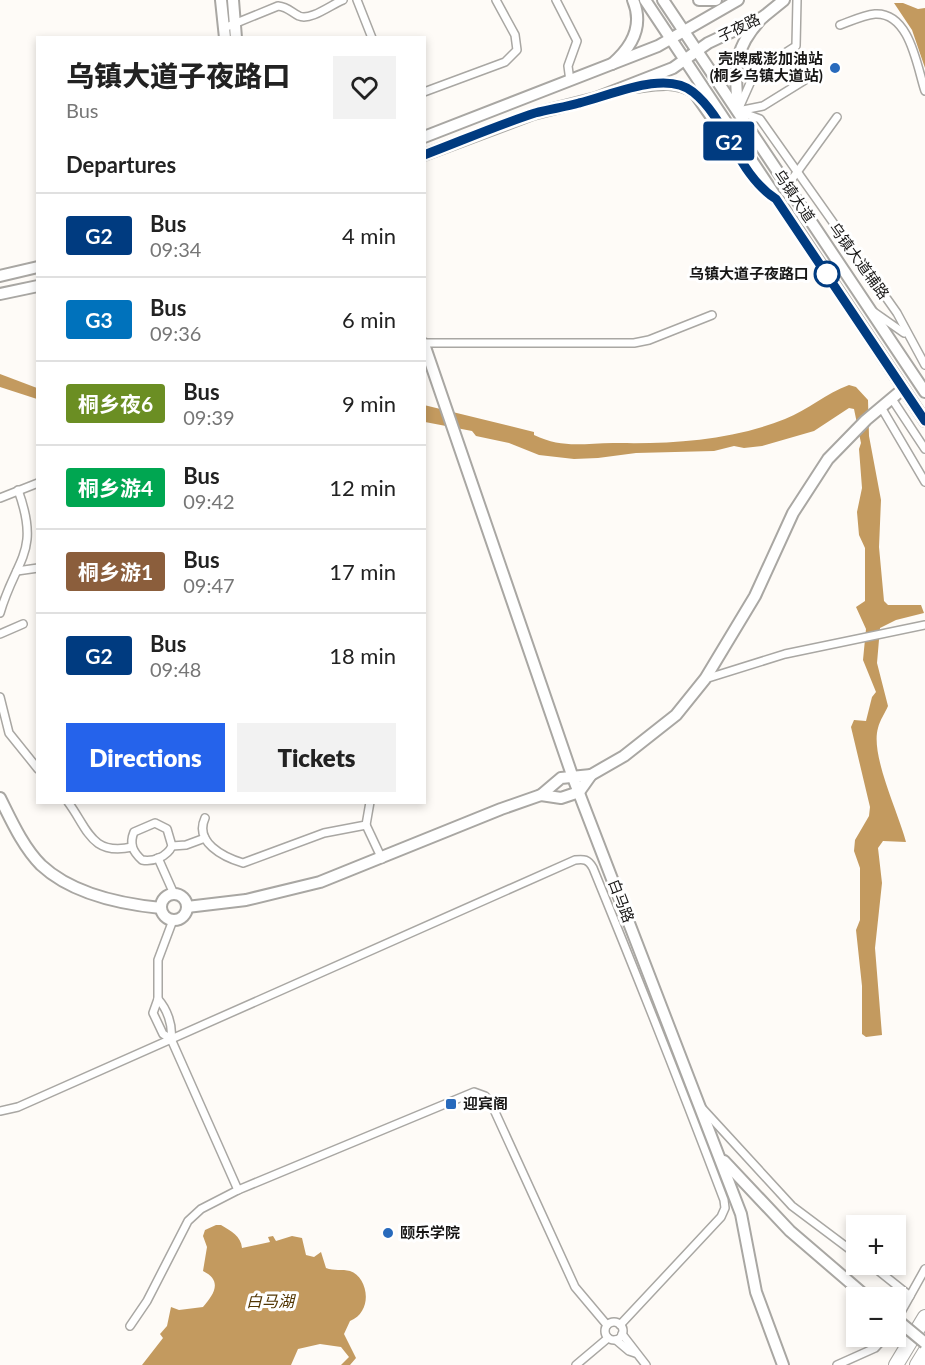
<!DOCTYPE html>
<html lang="en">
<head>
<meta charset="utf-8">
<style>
	body { margin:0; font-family:Lato,"Noto Sans SC",sans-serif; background:#f2f2f2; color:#222; height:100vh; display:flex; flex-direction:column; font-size:22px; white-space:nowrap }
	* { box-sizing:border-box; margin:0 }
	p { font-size:20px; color:#767676 }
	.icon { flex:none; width:33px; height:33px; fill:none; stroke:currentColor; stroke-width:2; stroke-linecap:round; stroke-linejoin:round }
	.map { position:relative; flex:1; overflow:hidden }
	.drawer { position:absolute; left:36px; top:36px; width:390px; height:768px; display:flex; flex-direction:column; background:#fff; border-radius:0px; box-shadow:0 3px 9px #0003 }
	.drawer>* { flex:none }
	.badge { padding:0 12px; border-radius:4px; font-size:21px; line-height:39px }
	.buttons { position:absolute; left:846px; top:1215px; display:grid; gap:12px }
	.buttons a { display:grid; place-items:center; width:60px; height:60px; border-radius:0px; background:#fff; box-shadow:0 3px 9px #0003; font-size:30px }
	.map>.badge { position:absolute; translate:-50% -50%; box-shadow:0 0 0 3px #fff }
	h2 { padding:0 30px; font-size:22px; line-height:54px }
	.round { display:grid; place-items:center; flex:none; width:63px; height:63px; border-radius:0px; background:#f2f2f2 }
	.head { display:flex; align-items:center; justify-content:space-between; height:102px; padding:0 30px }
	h1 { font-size:28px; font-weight:800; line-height:45px }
	.action { display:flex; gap:12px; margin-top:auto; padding:12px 30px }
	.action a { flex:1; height:69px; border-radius:0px; background:#2563eb; color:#fff; font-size:24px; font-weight:800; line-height:69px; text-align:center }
	.action a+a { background:#f2f2f2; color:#222 }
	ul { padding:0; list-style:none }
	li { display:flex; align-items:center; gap:18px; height:84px; padding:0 30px; border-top:2px solid #e0e0e0 }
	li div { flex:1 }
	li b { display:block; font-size:22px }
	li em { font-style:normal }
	li .badge { min-width:66px; font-weight:700; text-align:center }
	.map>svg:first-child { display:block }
	.water { fill:#c39a5f }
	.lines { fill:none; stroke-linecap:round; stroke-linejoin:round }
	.street-casing { stroke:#a9a7a3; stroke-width:10 }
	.secondary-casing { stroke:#a9a7a3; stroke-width:14 }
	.primary-casing { stroke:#a9a7a3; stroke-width:14 }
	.highway-casing { stroke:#a9a7a3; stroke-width:16 }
	.street { stroke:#fff; stroke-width:7 }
	.secondary { stroke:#fff; stroke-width:10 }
	.primary { stroke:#fff; stroke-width:10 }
	.highway { stroke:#fff; stroke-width:14 }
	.secondary-bridge-casing { stroke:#a9a7a3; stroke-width:14; stroke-linecap:butt }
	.secondary-bridge { stroke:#fff; stroke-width:10 }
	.line-casing { stroke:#fff; stroke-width:14 }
	.line { stroke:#003b80; stroke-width:9 }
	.poi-dot { fill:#286abc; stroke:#fff; stroke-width:2 }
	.stop-dot { fill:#fff; stroke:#003b80; stroke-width:3 }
	.labels { text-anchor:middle; stroke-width:6; stroke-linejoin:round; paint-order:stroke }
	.street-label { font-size:15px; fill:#181716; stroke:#fff }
	.poi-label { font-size:15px; font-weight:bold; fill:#181716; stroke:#fff; text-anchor:start }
	.stop-label { font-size:15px; font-weight:bold; fill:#181716; stroke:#fff; text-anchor:end }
	.water-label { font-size:16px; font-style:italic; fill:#523604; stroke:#fff }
</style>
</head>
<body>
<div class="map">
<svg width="925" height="1365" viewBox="0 0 925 1365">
	<rect width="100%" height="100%" fill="#fefbf7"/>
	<g class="water">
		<path d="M903 3 918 9 925 8V68L912 30 894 3Z"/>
		<path d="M0 374 37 388V399L0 387Z"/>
		<path d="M849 385 856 387 868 400 869 436 881 500 879 547 884 601 888 605H921L924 613 896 620 880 628 877 663 888 706C885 713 880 720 878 728 870 755 899 814 906 842L883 841 878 848 882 883 875 948 882 1035 866 1037 862 1034V986L856 930 860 920V868L854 851 855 840 869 816 870 807 851 727 854 720 866 721 872 697 876 692 863 660 866 629 856 607 865 601V548L859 535 857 512 862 488 859 449 861 443 854 409 849 408 814 431 762 446 744 448 734 446 714 451 636 453 598 458 574 459 539 455 509 443 476 436 472 431 425 422 424 405 534 432V435C565 450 587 442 619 443 674 444 733 440 785 419 808 410 826 393 849 385Z"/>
		<path d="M216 1225H221C231 1231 241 1236 242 1248L270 1242 268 1237 273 1236 276 1241 292 1236 302 1238 306 1255 314 1257 321 1252 326 1268C334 1271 342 1269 350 1271 368 1277 374 1311 350 1321L344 1334 356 1358 350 1365H341L349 1357 341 1347 320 1344 298 1349 291 1365H142L163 1338 160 1334 167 1326 171 1307 179 1310 203 1307C214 1294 223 1281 203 1271L207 1247 203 1236 205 1230Z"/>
	</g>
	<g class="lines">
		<defs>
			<g id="street">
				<path d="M357 0 372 38"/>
				<path d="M556 0 577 41 568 66 570 81"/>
				<path d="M840 25C851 21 864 15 875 14 910 12 917 67 925 91"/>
				<path d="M224 28 278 6C288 7 291 12 299 16 311 21 332 4 343 0"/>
				<path d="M424 92 505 62 517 50 515 35 496 0"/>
				<path d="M739 108 755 72 796 46 797 0"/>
				<path d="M738 111 760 119 897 313 925 365"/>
				<path d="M738 111 763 106 813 75"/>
				<path d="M787 186 837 117"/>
				<path d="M874 312 904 333"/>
				<path d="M424 343H634L649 340 712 315"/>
				<path d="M892 399 925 449"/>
				<path d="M881 407 925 482"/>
				<path d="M0 498 38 483"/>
				<path d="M17 571 38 568"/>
				<path d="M0 613C16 558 41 553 18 490"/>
				<path d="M0 634 23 624"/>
				<path d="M705 679 785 654 925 625"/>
				<path d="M0 697 9 733 38 769"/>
				<path d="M68 802C88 829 91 856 132 847"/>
				<path d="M205 818C194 842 223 857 243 863L324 833 366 825 370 802"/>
				<path d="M155 823 167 829 172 846C167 857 153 862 142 860 133 852 129 844 134 832Z"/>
				<path d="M366 825 382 859"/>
				<path d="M172 846 186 845 205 838"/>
				<path d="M158 858 174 894"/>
				<path d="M158 999C167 1009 173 1025 171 1039L238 1190"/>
				<path d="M171 1039 163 1034 153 1013 158 999V960L173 920"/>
				<path d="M702 1108 792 1206 856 1254"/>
				<path d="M0 1111 18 1107 575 860C584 859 588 859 593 868 638 978 682 1089 724 1200L725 1208 721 1217 620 1325"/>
				<path d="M870 1264 910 1296"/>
				<path d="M896 1321 925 1269"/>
				<circle cx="614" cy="1331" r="9"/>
				<path d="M130 1326 147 1301 188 1221 201 1209 238 1190 474 1092 485 1096 490 1101 575 1287 607 1325"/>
				<path d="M622 1334 646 1365"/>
				<path d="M616 1340 629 1351 635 1353"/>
				<path d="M576 1365 608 1338"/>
				<path d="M837 1365 875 1348 886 1336"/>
			</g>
			<g id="secondary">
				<path d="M221 0 225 38"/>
				<path d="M233 0 236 38"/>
				<path d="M699 0H716"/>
				<path d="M636 87C657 84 676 80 694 92L757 182 776 199"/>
				<path d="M424 137 658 46 738 0"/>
				<path d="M424 155 533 114 596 98 673 68 708 43 763 17 784 0"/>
				<path d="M0 276 38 267"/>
				<path d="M0 294 38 286"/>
				<path d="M424 344 572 775 741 1214 756 1292 783 1365"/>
				<path d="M541 795 561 798 579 792 591 775 624 756 676 715 705 679 755 596 793 513 828 459 866 420 903 389"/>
				<path d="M0 798C11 820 23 847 41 865 72 894 120 904 161 908"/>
				<circle cx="174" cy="907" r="13"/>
				<path d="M187 907 246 900 320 882 501 809 541 795 561 778 591 775"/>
				<path d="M724 1161 790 1231 868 1298"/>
			</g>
			<g id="primary">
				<path d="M645 0 925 421"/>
				<path d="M663 0 925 392"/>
				<path d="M612 64C632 47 644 26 633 0"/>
				<path d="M738 111C735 69 732 49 763 17"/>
			</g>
			<g id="highway">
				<path d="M896 1365 925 1317"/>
				<path d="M917 1365 925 1352"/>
			</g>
		</defs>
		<use href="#street" class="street-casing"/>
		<use href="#secondary" class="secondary-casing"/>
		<use href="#primary" class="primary-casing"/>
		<use href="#highway" class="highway-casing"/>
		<use href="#street" class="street"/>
		<use href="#secondary" class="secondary"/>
		<use href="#primary" class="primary"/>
		<use href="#highway" class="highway"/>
		<defs>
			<path id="secondary-bridge" d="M896 1319 925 1343"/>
		</defs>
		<use href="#secondary-bridge" class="secondary-bridge-casing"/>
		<use href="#secondary-bridge" class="secondary-bridge"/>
	</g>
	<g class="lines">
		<defs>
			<path id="line" d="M424 155C461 141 498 125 535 113 550 109 565 107 579 103 609 96 666 69 693 92 727 119 737 174 776 199L925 421"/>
		</defs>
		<use href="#line" class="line-casing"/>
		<use href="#line" class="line"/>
	</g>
	<g class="poi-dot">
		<circle cx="835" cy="68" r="6"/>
		<rect x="445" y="1098" width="12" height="12" rx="3"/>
		<circle cx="388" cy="1233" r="6"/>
	</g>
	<circle class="stop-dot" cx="827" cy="274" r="12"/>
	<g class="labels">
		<g class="street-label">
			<text transform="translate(739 28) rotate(-26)" y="5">子夜路</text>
			<text transform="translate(794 196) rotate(56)" y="5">乌镇大道</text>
			<text transform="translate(859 261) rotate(54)" y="5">乌镇大道辅路</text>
			<text transform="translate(621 901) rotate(69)" y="5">白马路</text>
		</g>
		<g class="poi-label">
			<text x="823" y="64" text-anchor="end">壳牌威澎加油站<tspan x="823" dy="17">(桐乡乌镇大道站)</tspan></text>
			<text x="463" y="1109">迎宾阁</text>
			<text x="400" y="1238">颐乐学院</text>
		</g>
		<g class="stop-label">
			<text x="809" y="279">乌镇大道子夜路口</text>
		</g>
		<g class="water-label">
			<text x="270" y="1307">白马湖</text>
		</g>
	</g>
</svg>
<div class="buttons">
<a>+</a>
<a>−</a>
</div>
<b class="badge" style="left:729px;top:141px;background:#003b80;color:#fff">G2</b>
<section class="drawer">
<div class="head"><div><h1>乌镇大道子夜路口</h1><p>Bus</p></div><a class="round"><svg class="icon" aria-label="heart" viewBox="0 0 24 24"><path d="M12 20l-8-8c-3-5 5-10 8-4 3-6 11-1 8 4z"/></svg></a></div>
<h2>Departures</h2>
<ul>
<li><span class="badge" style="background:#003b80;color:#fff">G2</span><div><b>Bus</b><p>09:34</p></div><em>4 min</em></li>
<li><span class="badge" style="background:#0072bc;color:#fff">G3</span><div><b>Bus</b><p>09:36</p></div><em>6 min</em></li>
<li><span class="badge" style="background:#6b8e23;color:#fff">桐乡夜6</span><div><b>Bus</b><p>09:39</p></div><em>9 min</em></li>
<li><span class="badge" style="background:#00a651;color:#fff">桐乡游4</span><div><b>Bus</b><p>09:42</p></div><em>12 min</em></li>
<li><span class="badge" style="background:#8b5e3c;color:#fff">桐乡游1</span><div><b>Bus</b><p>09:47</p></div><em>17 min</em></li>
<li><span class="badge" style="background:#003b80;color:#fff">G2</span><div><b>Bus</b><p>09:48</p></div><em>18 min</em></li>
</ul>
<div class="action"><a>Directions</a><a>Tickets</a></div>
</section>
</div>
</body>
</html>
